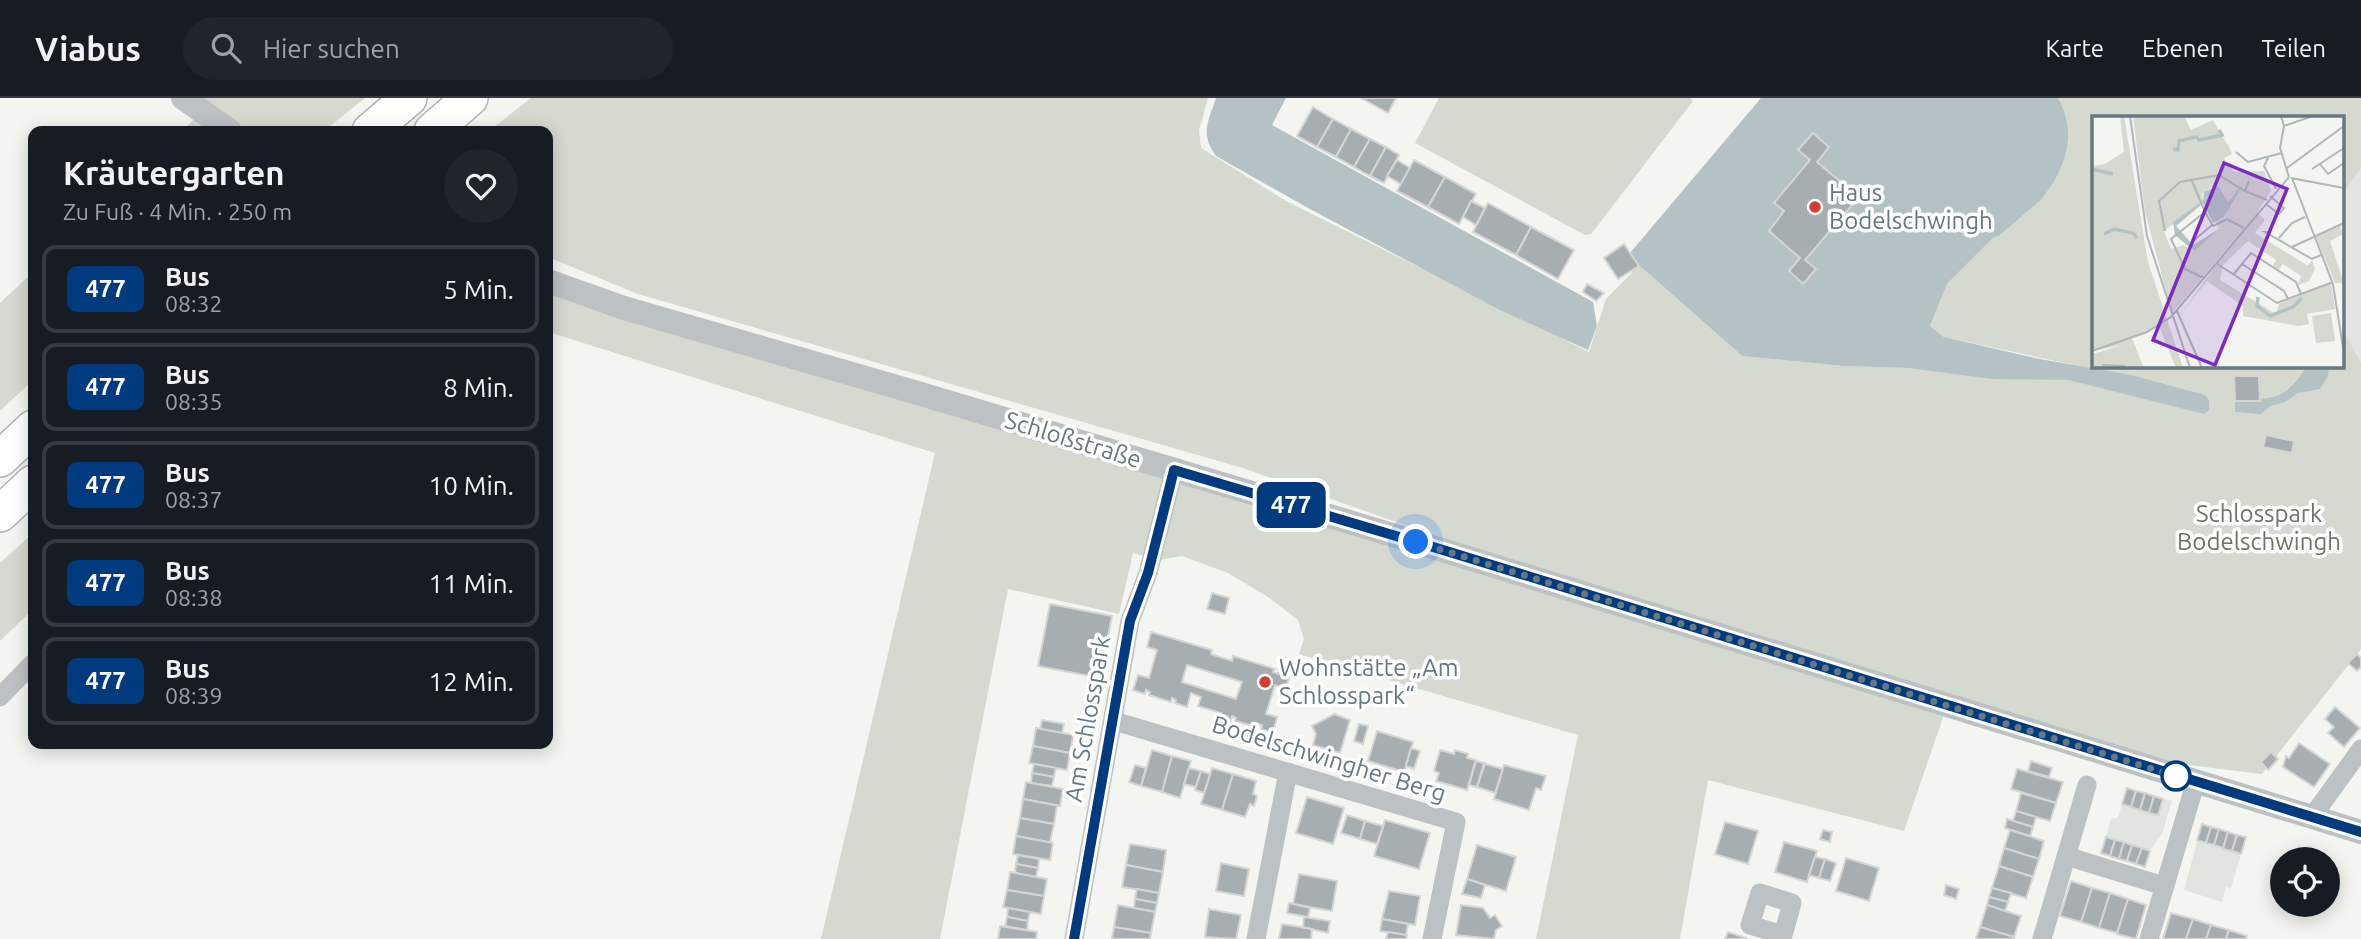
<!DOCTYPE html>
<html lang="de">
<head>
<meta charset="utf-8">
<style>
	body { margin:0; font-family:Ubuntu,sans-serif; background:#20242c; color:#f1f3f6; height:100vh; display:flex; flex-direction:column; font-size:26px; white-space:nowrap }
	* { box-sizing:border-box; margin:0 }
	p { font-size:23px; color:#9ea1a6 }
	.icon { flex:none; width:38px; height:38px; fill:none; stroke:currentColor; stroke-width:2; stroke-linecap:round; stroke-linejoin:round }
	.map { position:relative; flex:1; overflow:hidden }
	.drawer { position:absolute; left:28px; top:28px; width:525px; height:623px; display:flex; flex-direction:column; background:#171b24; border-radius:14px; box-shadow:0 4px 18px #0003 }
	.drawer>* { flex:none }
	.badge { padding:0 14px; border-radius:10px; font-size:24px; line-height:46px }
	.controls { position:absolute; left:2270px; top:749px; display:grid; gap:14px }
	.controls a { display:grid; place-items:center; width:70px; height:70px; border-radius:50%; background:#171b24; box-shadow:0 4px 18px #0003; font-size:35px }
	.you { position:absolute; width:35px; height:35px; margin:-18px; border:5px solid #fff; border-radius:50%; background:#1a73e8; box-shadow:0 0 0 10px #1a73e833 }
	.map>.badge { position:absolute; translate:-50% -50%; box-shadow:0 0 0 4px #fff }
	.round { display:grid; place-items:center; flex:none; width:74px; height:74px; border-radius:37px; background:#20242c }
	.headline { display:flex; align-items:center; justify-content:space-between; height:119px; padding:0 35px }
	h1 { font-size:33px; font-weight:600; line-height:52px }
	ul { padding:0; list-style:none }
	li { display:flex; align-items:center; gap:21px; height:88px; margin:0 14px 10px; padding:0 21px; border:4px solid #363941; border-radius:14px }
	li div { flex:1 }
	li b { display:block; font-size:26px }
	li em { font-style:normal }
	li .badge { min-width:77px; font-weight:700; text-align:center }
	header { display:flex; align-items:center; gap:42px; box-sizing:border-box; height:98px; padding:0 35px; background:#171b24; border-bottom:2px solid #363941 }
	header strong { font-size:33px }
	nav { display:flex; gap:38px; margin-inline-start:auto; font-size:24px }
	.search { width:490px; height:63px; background:#20242c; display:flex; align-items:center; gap:18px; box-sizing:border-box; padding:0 24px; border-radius:38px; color:#9ea1a6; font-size:26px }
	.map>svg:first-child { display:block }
	.built { fill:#e2e4e2 }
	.green { fill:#d5d9d0 }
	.water { fill:#b5c2c5 }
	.building { fill:#a6aeb2; stroke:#d6d5d4; stroke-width:2; fill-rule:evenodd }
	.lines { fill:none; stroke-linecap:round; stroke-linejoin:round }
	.motorway-casing { stroke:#afb4b6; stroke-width:38 }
	.minor { stroke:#bcc1c3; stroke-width:19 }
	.tertiary { stroke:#bcc1c3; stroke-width:24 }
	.motorway { stroke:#fff; stroke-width:35 }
	.line-casing { stroke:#fff; stroke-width:16 }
	.line { stroke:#003b80; stroke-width:10 }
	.walk { stroke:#667880; stroke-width:7; stroke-dasharray:0 12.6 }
	.poi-dot { fill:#d43d31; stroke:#fff; stroke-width:2.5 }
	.stop-dot { fill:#fff; stroke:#003b80; stroke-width:3.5 }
	.labels { text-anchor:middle; stroke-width:7; stroke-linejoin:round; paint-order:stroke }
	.poi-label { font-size:24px; fill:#667880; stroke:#fff; text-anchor:start }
	.street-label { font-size:24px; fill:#667880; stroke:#fff }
	.park-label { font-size:24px; fill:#6b7764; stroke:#fff }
	.inset-river { fill:none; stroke:#b5c2c5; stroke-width:3.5 }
	.inset-road { fill:none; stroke:#aeb7ba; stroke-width:2 }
	.view { fill:#7b2cbf; fill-opacity:0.15; stroke:#7b2cbf; stroke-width:3.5 }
	.inset-edge { fill:none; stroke:#667880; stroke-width:3.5 }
</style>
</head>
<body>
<header>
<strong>Viabus</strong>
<div class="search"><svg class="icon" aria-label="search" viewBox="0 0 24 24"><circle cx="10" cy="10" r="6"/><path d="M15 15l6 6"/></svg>Hier suchen</div>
<nav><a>Karte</a><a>Ebenen</a><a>Teilen</a></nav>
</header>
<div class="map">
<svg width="2361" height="841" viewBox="0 0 2361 841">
	<rect width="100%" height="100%" fill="#f4f4f1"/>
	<g class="built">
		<path d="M2361 70V264L2342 230V97Z"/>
		<path d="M2127 690 2172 703 2162 736 2150 752 2145 769 2101 755 2111 721 2118 720Z"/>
		<path d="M2202 726 2246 739 2231 790 2226 789 2222 804 2184 792Z"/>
	</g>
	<g class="green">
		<path d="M183 0H365L324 33H182L201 14Z"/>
		<path d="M531 0H1208L1199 32 1201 50 1286 103 1589 254 1606 201 1639 167 1742 258 1843 268 1908 270 2069 282 2107 274 1944 239 1930 228 1947 186 1993 140 1999 138 2040 103C2065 73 2079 36 2058 0H2361V70L2342 97V19H2093V268H2342V230L2361 264V551L2262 676 2180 666 1947 608 1904 733 1708 682 1680 841H1536L1578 637 1299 556 1304 541 1298 522 1268 499 1228 475 1182 458 1159 462 1133 455 1119 516 1008 491 940 841H821L935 355 548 234V196L1700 531 1243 370 638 196 548 159V33H489Z"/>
		<path d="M1439 0H1690L1693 3 1595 131 1591 136 1585 137 1415 45Z"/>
		<path d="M33 174V282L0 313V205Z"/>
		<path d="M33 435V511L0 543V465Z"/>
	</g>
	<g class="water">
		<path d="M1216 0H1286L1272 27 1593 204 1597 228 1588 252 1500 212 1308 110 1216 58C1200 36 1208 24 1216 0Z"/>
		<path d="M1761 0H2058C2079 36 2065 73 2040 103L1999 138 1993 140 1947 186 1930 228 1944 239 2040 261 2131 277 2205 297 2209 302V312L2204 316 2069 282 1993 281 1908 270 1843 268 1742 258 1639 167 1630 155Z"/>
		<path d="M2307 268H2329L2328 278 2320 291 2298 295 2285 304 2270 308 2261 316 2235 314V303C2275 299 2284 304 2307 268Z"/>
	</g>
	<g class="building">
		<path d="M1361 0H1396L1388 15Z"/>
		<path d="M1313 9 1333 21 1317 49 1297 38Z"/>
		<path d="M1333 21 1351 31 1336 59 1317 49Z"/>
		<path d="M1351 31 1370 41 1354 69 1336 59Z"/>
		<path d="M1813 35 1829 49 1817 64 1859 99 1805 162 1816 171 1803 186 1789 173 1800 160 1769 133 1784 113 1774 105 1810 62 1798 52Z"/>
		<path d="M1370 41 1386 49 1370 78 1354 69Z"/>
		<path d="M1386 49 1399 57 1384 85 1370 78Z"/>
		<path d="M1397 62 1410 70 1401 86 1387 78Z"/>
		<path d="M1414 62 1445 79 1428 109 1397 93Z"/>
		<path d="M1445 79 1476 96 1459 126 1428 109Z"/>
		<path d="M1471 103 1485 110 1476 127 1463 119Z"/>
		<path d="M1488 105 1531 129 1516 157 1473 134Z"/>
		<path d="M1531 129 1574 152 1558 181 1516 157Z"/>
		<path d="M1624 146 1639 168 1618 181 1604 160Z"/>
		<path d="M1587 186 1604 195 1596 203 1583 194Z"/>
		<path d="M2234 278H2259L2260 303H2235Z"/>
		<path d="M2266 337 2294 343 2292 355 2263 349Z"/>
		<path d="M1212 495 1229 500 1225 516 1207 511Z"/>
		<path d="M1050 506 1112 518 1100 580 1038 568Z"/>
		<path d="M1151 534 1212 552 1211 556 1232 563 1233 558 1275 571 1273 574 1278 576 1279 572 1290 575 1286 591 1275 587 1266 616 1277 619 1273 635 1261 631 1262 627 1258 626 1257 629 1235 623 1236 620 1232 618 1231 622 1219 618 1221 615 1198 608 1201 599 1191 595 1187 609 1175 605 1176 602 1172 600 1171 604 1149 597 1150 594 1146 592 1145 596 1133 592 1138 577 1149 580 1157 552 1147 549ZM1187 567 1242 584 1236 601 1182 584Z"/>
		<path d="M2357 556 2361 560V569L2357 573 2348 565Z"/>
		<path d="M2335 609 2360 630 2344 649 2328 635 2334 629 2325 621Z"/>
		<path d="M1334 616 1350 622 1340 655 1313 647 1316 636 1312 628Z"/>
		<path d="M1042 622 1064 626 1062 635 1040 631Z"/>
		<path d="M1359 626 1368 628 1363 646 1354 643Z"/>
		<path d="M1036 630 1073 637 1070 655 1033 648Z"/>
		<path d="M1377 633 1413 644 1404 674 1368 663Z"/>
		<path d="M2299 645 2330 666 2314 689 2283 669 2286 658 2289 660Z"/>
		<path d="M1033 648 1070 655 1067 672 1029 665Z"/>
		<path d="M1411 650 1420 653 1414 671 1406 668Z"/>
		<path d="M1152 652 1172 658 1162 694 1141 688Z"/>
		<path d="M1440 652 1454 656 1455 652 1468 656 1467 660 1476 662 1467 692 1436 683 1439 675 1434 673Z"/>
		<path d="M2271 654 2278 661 2268 672 2261 664Z"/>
		<path d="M1172 658 1191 663 1180 700 1162 694Z"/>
		<path d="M1476 663 1484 665 1477 689 1469 687Z"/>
		<path d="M2031 663 2052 670 2049 679 2028 673Z"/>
		<path d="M1034 666 1056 670 1054 679 1032 675Z"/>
		<path d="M1485 666 1503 671 1495 695 1477 689Z"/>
		<path d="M1135 667 1146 670 1141 688 1129 684Z"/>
		<path d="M1504 667 1546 678 1541 692 1536 690 1529 712 1494 701Z"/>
		<path d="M1189 670 1201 673 1196 689 1184 686Z"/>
		<path d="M1212 670 1233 676 1222 712 1201 706Z"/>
		<path d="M2017 671 2063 684 2056 705 2011 691Z"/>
		<path d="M1201 673 1210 676 1204 695 1195 692Z"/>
		<path d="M1032 675 1054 679 1052 688 1031 685Z"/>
		<path d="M1233 676 1256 683 1253 696 1257 698 1254 708 1250 706 1245 719 1222 712Z"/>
		<path d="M1026 684 1063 691 1060 708 1023 701Z"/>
		<path d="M2127 690 2136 693 2131 709 2122 706Z"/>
		<path d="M2136 693 2145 695 2140 712 2131 709Z"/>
		<path d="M2021 695 2056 705 2050 723 2016 713Z"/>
		<path d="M2145 695 2154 698 2149 715 2140 712Z"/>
		<path d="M2154 698 2163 701 2158 717 2149 715Z"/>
		<path d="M1307 699 1344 710 1333 746 1296 735Z"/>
		<path d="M1023 701 1060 708H1057L1054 726 1020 720Z"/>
		<path d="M2016 713 2036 719 2033 729 2013 723Z"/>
		<path d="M1347 717 1365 723 1360 741 1341 735Z"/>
		<path d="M1020 720 1054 726 1050 744 1053 745 1016 738Z"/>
		<path d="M2007 721 2033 729 2030 738 2005 730Z"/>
		<path d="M1385 722 1430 735 1419 771 1374 758Z"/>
		<path d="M1365 723 1383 728 1377 746 1360 741Z"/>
		<path d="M1725 724 1758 733 1748 766 1715 756Z"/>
		<path d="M2202 726 2211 729 2206 745 2197 742Z"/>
		<path d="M2211 729 2219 731 2214 747 2206 745Z"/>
		<path d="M2219 731 2228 734 2223 750 2214 747Z"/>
		<path d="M1823 732 1832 734 1830 744 1820 741Z"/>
		<path d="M2010 732 2044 743 2039 761 2004 750Z"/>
		<path d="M2228 734 2237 737 2232 753 2223 751Z"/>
		<path d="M2237 737 2246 739 2241 756 2232 753Z"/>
		<path d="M1016 738 1053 745 1050 762 1013 756Z"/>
		<path d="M2106 739 2115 742 2110 758 2101 755Z"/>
		<path d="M2115 742 2124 744 2119 761 2110 758Z"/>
		<path d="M1784 744 1817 753 1807 784 1775 774Z"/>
		<path d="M2124 744 2132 747 2127 763 2119 761Z"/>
		<path d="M1130 746 1166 752 1163 774 1126 767Z"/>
		<path d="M1477 747 1516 759 1506 793 1467 781Z"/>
		<path d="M2132 747 2142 750 2136 766 2127 763Z"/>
		<path d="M2004 750 2039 761 2033 779 1999 768Z"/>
		<path d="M2142 750 2150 753 2145 769 2136 766Z"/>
		<path d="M1018 757 1039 761 1038 770 1016 766Z"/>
		<path d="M1815 759 1825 761 1819 780 1809 777Z"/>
		<path d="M1846 760 1879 770 1869 803 1836 793Z"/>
		<path d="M1825 761 1836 765 1830 783 1819 780Z"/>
		<path d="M1221 765 1249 771 1244 798 1216 793Z"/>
		<path d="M1016 766 1038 770 1036 779 1015 775Z"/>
		<path d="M1126 767 1163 774 1159 795 1122 789Z"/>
		<path d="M1999 768 2033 779 2026 800 1992 790Z"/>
		<path d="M1010 774 1047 781 1044 798 1007 792Z"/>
		<path d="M1299 776 1337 783 1332 813 1293 806Z"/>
		<path d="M1467 781 1485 787 1481 800 1462 796Z"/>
		<path d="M2071 783 2092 790 2081 824 2060 818Z"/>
		<path d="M1946 787 1959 791 1956 801 1944 797Z"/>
		<path d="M1992 790 2011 795 2008 804 1989 799Z"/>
		<path d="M2092 790 2110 795 2099 830 2081 824Z"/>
		<path d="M1137 791 1159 795 1157 805 1135 801Z"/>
		<path d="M1007 792 1044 798 1041 816 1003 809Z"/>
		<path d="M1389 793 1420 798 1415 827 1382 821Z"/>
		<path d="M2110 795 2128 801 2117 835 2099 830Z"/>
		<path d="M1989 799 2008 804 2005 813 1987 807Z"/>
		<path d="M1135 801 1157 805 1155 814 1134 810Z"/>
		<path d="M2128 801 2146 807 2136 841 2117 836Z"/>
		<path d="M1289 805 1310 810 1308 819 1287 815Z"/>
		<path d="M1118 807 1155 814 1151 835 1114 829Z"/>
		<path d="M1461 807 1483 810 1490 820 1495 817 1502 828 1496 832 1494 841 1456 837Z"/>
		<path d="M1987 807 2021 818 2014 839 1980 829Z"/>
		<path d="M1008 810 1030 814 1028 823 1007 819Z"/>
		<path d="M1209 811 1241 817 1236 841 1205 839Z"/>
		<path d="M2171 815 2193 821 2186 841H2163Z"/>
		<path d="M1007 819 1028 823 1027 832 1005 828Z"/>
		<path d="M1304 819 1330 823 1328 835 1303 829Z"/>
		<path d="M1382 821 1408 826 1406 837 1380 833Z"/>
		<path d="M2193 821 2211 827 2206 841H2186Z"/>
		<path d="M1282 826 1312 831 1311 841H1279Z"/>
		<path d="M2211 827 2229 832 2226 841H2206Z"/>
		<path d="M1000 828 1037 834 1036 841H998Z"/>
		<path d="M1114 829 1151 835 1150 841H1112Z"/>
		<path d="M1980 829 2014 839V841H1976Z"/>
		<path d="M2229 832 2247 838 2246 841H2226Z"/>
		<path d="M1388 834 1407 837 1406 841H1386Z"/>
		<path d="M1728 834 1746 840 1745 841H1725Z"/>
	</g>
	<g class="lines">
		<defs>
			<g id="motorway">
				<path d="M370 33 409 0"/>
				<path d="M432 33 470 0"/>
				<path d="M0 361 33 330"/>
				<path d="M0 416 33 385"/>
			</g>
		</defs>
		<use href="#motorway" class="motorway-casing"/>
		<g class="minor">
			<path d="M0 599 33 565"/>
			<path d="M1114 623 1456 724 1432 841"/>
			<path d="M2312 719 2361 651"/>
			<path d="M2066 758 2164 788"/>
			<path d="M1074 841 1130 523 1148 475 1174 372"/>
			<path d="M1256 841 1288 674"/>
			<path d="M1782 841 1792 805 1760 795 1750 827 1783 837"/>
			<path d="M2042 841 2087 687"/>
			<path d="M2149 841 2196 683"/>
		</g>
		<g class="tertiary">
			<path d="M183 0 230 33"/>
			<path d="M548 183 624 210 921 296 1416 444 2361 734"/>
		</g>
		<use href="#motorway" class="motorway"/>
	</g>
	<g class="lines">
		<defs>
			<path id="line" d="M1074 841 1130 523 1148 475 1174 372 1443 452 2361 734"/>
		</defs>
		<use href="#line" class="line-casing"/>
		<use href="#line" class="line"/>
		<path class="walk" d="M1416 444 2176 678"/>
	</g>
	<g class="poi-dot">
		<circle cx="1815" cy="109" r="7"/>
		<circle cx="1265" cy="584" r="7"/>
	</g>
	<circle class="stop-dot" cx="2176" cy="678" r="14"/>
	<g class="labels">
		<g class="poi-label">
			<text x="1829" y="103">Haus<tspan x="1829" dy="28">Bodelschwingh</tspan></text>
			<text x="1279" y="578">Wohnstätte „Am<tspan x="1279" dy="28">Schlosspark“</tspan></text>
		</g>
		<g class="street-label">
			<text transform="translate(1073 342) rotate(17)" y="8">Schloßstraße</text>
			<text transform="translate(1088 621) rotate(-80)" y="8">Am Schlosspark</text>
			<text transform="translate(1329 661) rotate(17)" y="8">Bodelschwingher Berg</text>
		</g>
		<g class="park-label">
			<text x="2259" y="424">Schlosspark<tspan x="2259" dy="28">Bodelschwingh</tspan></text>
		</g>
	</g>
	<g transform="translate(2092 18)">
		<rect width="252" height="252" fill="#f4f4f1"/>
		<path d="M28 0H32L56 146 91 252H84L67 210 40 222 51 250 0 252V238L31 229 0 235V50L13 48 32 36ZM41 0H92L99 14 121 4 136 30 127 8 140 38 132 42 142 56 172 55 179 75 165 96 173 104 163 117 216 150 220 144 223 153 217 165 206 169 209 160 191 148 187 154 181 150 184 144 156 125 131 149 128 164 184 198 187 188 239 167 243 193 215 198 217 208 207 210 151 200V190L115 165 88 199 142 124 80 197 53 96ZM122 70 136 86 143 77 133 101 123 106 127 113 101 135 91 129 79 133 72 115 111 85 110 78ZM248 110 251 118 238 125 252 167H243L224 121ZM239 197 243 225 224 227 220 200Z" fill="#d5d9d0" fill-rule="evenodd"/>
		<path d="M151 68 132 101 121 107 111 87 84 110 101 129 127 113 102 135 83 119 81 106 111 85 112 76 126 70 136 86Z" fill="#b5c2c5"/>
		<path class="inset-river" d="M104 20 107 24 130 19 127 14M81 33 86 34 87 25 103 21M0 53 21 58M12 118 22 113 41 117 45 122M166 181 165 190 178 200 201 191 210 182"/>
		<path class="inset-road" d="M38 0 55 120 98 252M189 0 192 10 188 32 197 61M192 10 221 0M144 36 156 46 190 37M176 42 172 50 184 73M228 48 236 58 252 47M195 52 252 10M220 53 252 32M199 62 252 72M200 62 241 168 252 238M100 65 113 96M157 65 153 75 175 84M175 89 187 98 192 92 178 80M73 115 67 85 88 66 127 59 153 75M177 116H173L220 143 229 139M187 122 200 107 213 101M100 126 120 109M200 131 252 107M124 147 185 187 241 166M150 148 192 175 196 183M141 159 159 137 204 166 209 178M112 162 93 153 79 123 113 96 121 110 135 103 152 112M85 195 110 252M0 235 55 216 79 201 197 61M10 249 33 250"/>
		<path class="view" d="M132 47 195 73 123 249 61 224Z"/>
		<rect width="252" height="252" class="inset-edge"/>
	</g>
</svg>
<div class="controls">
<a><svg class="icon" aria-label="locate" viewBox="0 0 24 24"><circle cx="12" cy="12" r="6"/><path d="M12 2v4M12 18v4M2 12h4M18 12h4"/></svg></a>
</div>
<div class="you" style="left:1416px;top:444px"></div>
<b class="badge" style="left:1291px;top:407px;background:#003b80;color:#fff">477</b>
<section class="drawer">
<div class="headline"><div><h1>Kräutergarten</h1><p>Zu Fuß · 4 Min. · 250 m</p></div><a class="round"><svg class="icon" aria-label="heart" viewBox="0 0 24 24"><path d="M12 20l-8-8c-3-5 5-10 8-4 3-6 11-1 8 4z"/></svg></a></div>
<ul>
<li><span class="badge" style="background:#003b80;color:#fff">477</span><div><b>Bus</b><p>08:32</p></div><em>5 Min.</em></li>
<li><span class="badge" style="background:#003b80;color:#fff">477</span><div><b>Bus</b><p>08:35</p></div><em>8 Min.</em></li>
<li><span class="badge" style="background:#003b80;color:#fff">477</span><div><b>Bus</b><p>08:37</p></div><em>10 Min.</em></li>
<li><span class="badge" style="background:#003b80;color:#fff">477</span><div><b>Bus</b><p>08:38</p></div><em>11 Min.</em></li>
<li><span class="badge" style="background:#003b80;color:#fff">477</span><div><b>Bus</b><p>08:39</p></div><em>12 Min.</em></li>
</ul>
</section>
</div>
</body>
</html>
